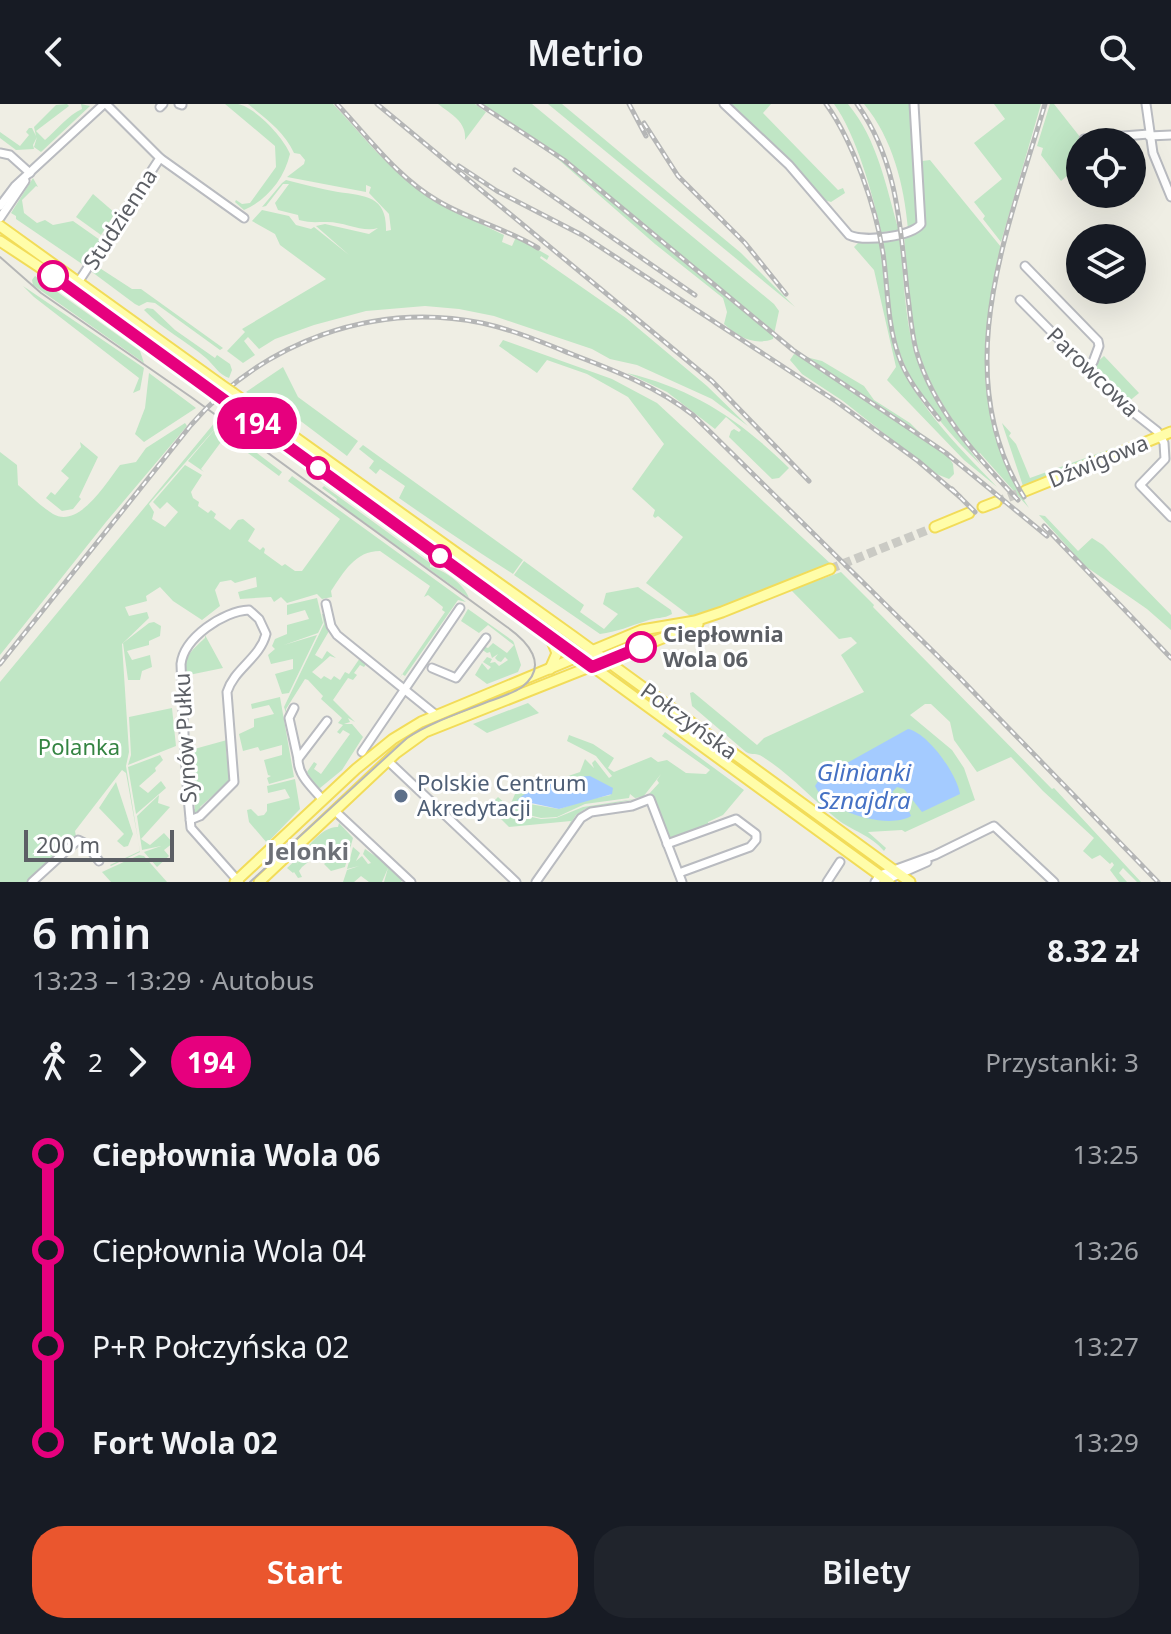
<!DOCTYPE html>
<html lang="pl">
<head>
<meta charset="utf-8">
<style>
	body { margin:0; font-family:"Noto Sans",sans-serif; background:#20242c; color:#f1f3f6; height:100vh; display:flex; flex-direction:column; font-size:30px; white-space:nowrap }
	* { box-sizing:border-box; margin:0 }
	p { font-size:26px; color:#9ea1a6 }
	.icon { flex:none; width:44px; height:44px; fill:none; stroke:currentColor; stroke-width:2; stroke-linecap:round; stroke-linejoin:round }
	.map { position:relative; height:778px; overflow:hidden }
	.sheet { display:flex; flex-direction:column; background:#171b24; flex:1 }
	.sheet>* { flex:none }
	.badge { padding:0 16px; border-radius:26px; font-size:28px; line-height:52px }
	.tools { position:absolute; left:1066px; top:24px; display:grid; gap:16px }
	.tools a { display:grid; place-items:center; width:80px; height:80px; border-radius:50%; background:#171b24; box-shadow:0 8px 32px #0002; font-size:40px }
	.scale { position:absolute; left:24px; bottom:20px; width:150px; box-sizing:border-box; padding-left:8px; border:4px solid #5c5f65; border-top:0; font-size:22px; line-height:28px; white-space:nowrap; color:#5c5f65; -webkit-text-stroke:6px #fff; paint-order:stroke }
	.map>.badge { position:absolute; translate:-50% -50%; box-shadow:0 0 0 4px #fff }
	.legs { display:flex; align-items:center; gap:12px; height:88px; padding:0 32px; font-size:26px }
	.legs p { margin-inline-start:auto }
	.head { display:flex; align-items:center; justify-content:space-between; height:136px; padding:0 32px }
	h1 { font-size:44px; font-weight:600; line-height:60px }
	.button { display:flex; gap:16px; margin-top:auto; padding:16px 32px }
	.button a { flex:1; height:92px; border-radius:32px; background:#ea562e; color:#fff; font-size:32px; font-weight:600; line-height:92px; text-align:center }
	.button a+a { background:#20242c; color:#f1f3f6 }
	ul { padding:0 32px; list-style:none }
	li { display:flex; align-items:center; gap:28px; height:96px; font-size:30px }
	li i { display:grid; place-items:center; width:12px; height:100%; margin:0 10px; background:currentColor }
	li i::after { content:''; width:20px; height:20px; margin:-10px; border:6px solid; border-radius:50%; background:#171b24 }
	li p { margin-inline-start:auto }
	li:first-child i { background:linear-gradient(#0000 50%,currentColor 0) }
	li:last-child i { background:linear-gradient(currentColor 50%,#0000 0) }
	header { display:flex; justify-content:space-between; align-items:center; height:104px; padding:0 32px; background:#171b24; font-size:36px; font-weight:600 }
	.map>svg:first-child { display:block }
	.green { fill:#c0e6c5; fill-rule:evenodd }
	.water { fill:#a4cbff }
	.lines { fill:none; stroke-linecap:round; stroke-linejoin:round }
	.major-tunnel { stroke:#cacac4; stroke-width:9; stroke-dasharray:9 4.5; stroke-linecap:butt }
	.minor-casing { stroke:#b9bbc0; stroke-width:11 }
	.major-casing { stroke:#f2dc59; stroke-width:13 }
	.minor { stroke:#fff; stroke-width:7 }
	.major { stroke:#fffda9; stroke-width:9 }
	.tram { stroke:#b5b6b6; stroke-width:2 }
	.rail-casing { stroke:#b5b6b6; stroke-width:5 }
	.rail { stroke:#fff; stroke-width:2; stroke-dasharray:6; stroke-linecap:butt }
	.major-bridge-casing { stroke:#f2dc59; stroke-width:13; stroke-linecap:butt }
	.major-bridge { stroke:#fffda9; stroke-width:9 }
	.line-1-casing { stroke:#fff; stroke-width:18 }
	.line-1 { stroke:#e6007e; stroke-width:12 }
	.stop-1-dot { fill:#fff; stroke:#e6007e; stroke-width:4 }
	.service-dot { fill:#5c6f8a; stroke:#fff; stroke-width:3 }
	.labels { text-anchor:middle; stroke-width:6; stroke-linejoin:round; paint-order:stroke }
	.street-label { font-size:22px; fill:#5c5f65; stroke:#fff }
	.stop-label { font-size:22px; font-weight:bold; fill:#5c5f65; stroke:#fff; text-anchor:start }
	.park-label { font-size:22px; fill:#348442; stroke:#fff }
	.service-label { font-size:22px; fill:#4e5e75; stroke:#fff; text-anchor:start }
	.water-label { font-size:24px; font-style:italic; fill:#4571c4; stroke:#fff }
	.neighbourhood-label { font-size:24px; font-weight:bold; fill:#6d7077; stroke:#fff }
</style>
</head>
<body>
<header><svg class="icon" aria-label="back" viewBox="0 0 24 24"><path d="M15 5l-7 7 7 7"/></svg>Metrio<svg class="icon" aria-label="search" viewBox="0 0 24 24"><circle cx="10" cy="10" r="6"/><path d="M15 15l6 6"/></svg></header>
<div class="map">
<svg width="1171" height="778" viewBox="0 0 1171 778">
	<rect width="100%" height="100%" fill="#efeee4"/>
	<g class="green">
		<path d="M67 0 69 2 36 27 45 36C56 27 69 10 82 5L81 0 90 2 41 48 34 43 37 33 33 41 34 45 16 46 0 34V28L20 42 29 31 26 28 29 24H32L36 32 34 23 56 1Z"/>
		<path d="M225 0C229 0 234 0 238 0 255 3 284 34 290 50 284 75 267 96 244 106L235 98 236 96 242 100 250 99 276 63 275 42Z"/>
		<path d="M248 0H333C356 24 376 50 402 72 432 99 468 113 504 131L502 138 512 142 516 133 549 152 547 156 541 152 540 154 626 214 707 282 748 322 712 295 637 261 610 255 592 245 494 212 459 205 425 202 366 207 314 221 275 235 259 245 248 233 244 237 255 251 243 259 227 247 245 228 242 225 326 175 280 141 275 130 252 117 262 106 289 112 296 121 311 125 314 123 349 151 316 122 325 120 369 130 378 124C362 129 344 117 325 118 316 118 310 119 299 116L298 111 278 106 275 99 289 80H283L266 102 262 103 282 79 286 76C303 80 321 85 338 88 366 92 387 92 386 127L391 126 389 110 369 89 371 83 366 81V88L287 73 304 60 305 56 300 50 294 49C284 27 266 15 248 0Z"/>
		<path d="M438 0H475L486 8 465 36C467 18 451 10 438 0Z"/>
		<path d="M483 0H532L774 200 779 207 773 235C754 242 738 233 724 220L727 208 723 194 655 140 559 56Z"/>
		<path d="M548 0H562L741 149 795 203Z"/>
		<path d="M730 0H771L763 9 838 86 843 84 845 89 831 98 824 96 789 57Z"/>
		<path d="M834 0H848C878 36 886 83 899 127L881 128C873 91 856 30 834 0Z"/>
		<path d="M864 0H911L920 116 908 125C904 81 893 35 864 0Z"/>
		<path d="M994 0H1041L1001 138 983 115 985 112 974 98 1002 75 974 39 1005 15Z"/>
		<path d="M1050 0H1054L1084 38H1080V61L1061 77 1041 51 1043 44 1037 42Z"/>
		<path d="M930 56 1001 143C979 237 973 319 1029 404L980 349 978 351C956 321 933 290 921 255 908 217 908 172 904 132L918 128 924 120 922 57Z"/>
		<path d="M33 74 38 83 36 82 22 96 24 109 37 119 45 116 53 121 73 117 100 136 101 139 85 162 16 115V112L11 109Z"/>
		<path d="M93 90 115 109 101 131 76 113Z"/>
		<path d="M900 133C904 173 904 217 917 256 931 294 956 329 981 361 948 329 910 286 897 240 887 206 889 170 883 136Z"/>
		<path d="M879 136C885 169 884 202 892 234 906 293 957 341 997 383L964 356 887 276 896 263 874 166 854 143 858 139Z"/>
		<path d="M95 161 132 185H141L223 244 220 246 155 199 147 198 139 202 135 200 92 168Z"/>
		<path d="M35 172 140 247 144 259 33 181 32 176Z"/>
		<path d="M23 182 144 264 140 286 133 289 139 274 34 193Z"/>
		<path d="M147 204 153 205 175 226 215 254 217 251 230 260 232 266 229 274C219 271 214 261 206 254 186 237 162 225 144 206Z"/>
		<path d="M503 236 612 275 657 299 831 460 698 512H690L646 479 683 433 658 412 655 414 653 412 655 406 632 385 664 340 628 293 587 270 547 256 537 269 499 242Z"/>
		<path d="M794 250 822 257 864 282 874 296 910 319 935 344 948 352 953 360 954 370 949 375 934 369 843 297 802 270 790 256Z"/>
		<path d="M1104 252 1139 289 1127 299 1094 266V261Z"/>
		<path d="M283 263 298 293 358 337 347 352 290 309 273 304 246 288Z"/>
		<path d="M149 269 196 304 144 338 135 330 145 304Z"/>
		<path d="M627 269C694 285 740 316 789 364L779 374 772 375 729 333 731 327 734 325 739 328 741 326 726 313 715 325 667 288Z"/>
		<path d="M216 317 220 319 149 400 154 408 152 415 165 423 178 408 167 398 160 405 153 398 185 361 202 371 191 388 193 394 199 398 198 402 208 409 211 406 216 410 214 414 230 426 238 416 243 415 255 425 248 437 260 446 263 443 265 445 264 449 282 462 285 460 295 467H302L340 415 288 377 292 372 466 498 458 496 405 572 402 570 399 575 445 508 442 506 443 503 428 491 424 493 430 482 380 447C355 447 344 468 331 487L332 493 322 495 317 490 287 499 281 493 274 498 271 493 240 495 238 488 257 483 256 473 235 479 231 476 220 478 215 486 220 502 202 516 173 497 160 483 146 492 147 497 125 503 129 512 147 508 149 514 122 540 129 648 126 662 140 748 111 762 104 755 110 761 140 747 126 669 122 666 75 727 76 732 28 778H0V578Z"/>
		<path d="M185 319 187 322 106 418 0 551V348L17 361 18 381C29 390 40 402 53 410 79 425 106 379 120 361L136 358 146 344Z"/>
		<path d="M1002 319 1011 329 1009 332 1016 340 1030 374 1152 330 1023 382Z"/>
		<path d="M222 321 242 335 241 337 282 368 279 372 229 335 225 339 221 338 201 365 204 368 188 357 215 325Z"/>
		<path d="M80 338 98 353 79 393 81 395 73 405 62 407 46 394 51 388 55 391 69 374 61 367 81 343Z"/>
		<path d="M363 341 523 456 513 470C474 445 436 420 399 394L405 382 380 365 376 370 369 364 374 357 359 345Z"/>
		<path d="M324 382 430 459V463C443 465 464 480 469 494L336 398 337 395 322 384Z"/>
		<path d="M1039 411 1045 412 1078 447 1092 434 1103 441 1171 511V526L1147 505 1085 462Z"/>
		<path d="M524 457 584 501 580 508 604 525 618 510 603 500 606 489 638 483 671 506 672 510C664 515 656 513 646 517 630 522 617 528 600 530L514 471Z"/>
		<path d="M841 468 874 501 873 503 1052 685 1054 684 1141 778H1137L1123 764 1119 769 1127 778H1119L1110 766 1114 761 1112 758 1110 760 1100 751 1092 755 1083 747 1094 734 1043 687 1011 653 977 668 954 636 950 618 931 600H925L910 611 952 646 964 664 975 696 905 728 902 726 868 728 886 744 884 747C871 731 852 727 837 715 812 695 790 670 763 653 756 648 753 652 746 648L692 602 690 589 693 588 757 641 764 634 864 588 841 551 857 539 851 533 839 535 791 486Z"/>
		<path d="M317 494 323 519 318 529 284 541 317 531 289 589 282 590 275 570 293 565V555L271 560 268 551 275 545 272 542 275 535 287 530V521L309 515 305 506 287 511V501Z"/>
		<path d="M468 505 513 537 514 539 521 561 518 568 487 580 475 571 482 559 488 566 491 563 483 558 487 553 492 555 490 559 495 558 499 562 508 556 505 553 501 558 498 557 495 554 498 550 492 554 490 548 487 549 481 545 483 542 488 544 493 539 507 549 514 541 488 521 479 529 461 517Z"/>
		<path d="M322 510H325L329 527 315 551 322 555 327 547 336 554 330 552 312 568 321 575 324 572 331 576 334 572 340 576 345 568 349 570 360 554 367 559 364 563 360 561 354 569 357 571 353 576 348 574 333 596 355 618 348 614 350 618 344 620H352L363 633 342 666 320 684 316 683 307 668 314 658 317 660 314 665 321 670 350 630 343 626 340 630 337 628 343 621 338 619 342 614 321 595 323 592 308 576 305 575 286 605 287 612 284 603 324 520Z"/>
		<path d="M149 519 154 518 161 522 160 532 149 537V541L127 547 132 556 150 551 152 563 142 567 140 576H128L123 539Z"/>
		<path d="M205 531 223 564 184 572C185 551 190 548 205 534Z"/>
		<path d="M620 572 877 757 873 759 614 576Z"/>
		<path d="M280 593 294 673 269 680 267 674 271 672 268 671 264 656 282 651V641L260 647 258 643 243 647 239 630 254 623V615L274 610 269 601 252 605 251 600Z"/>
		<path d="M528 599 539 609 487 629 473 620Z"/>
		<path d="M172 604 176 642 128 661 131 651 129 613Z"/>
		<path d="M665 628 744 686 723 711 708 718 709 723 671 736 668 735 652 691H648L659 679 657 676 661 670 643 693 635 694 615 678 630 690 629 694 585 700 557 713 541 714 508 706 515 690 580 668 585 655 594 664 592 659 595 656 609 674 612 672 596 652 567 637 569 631 593 640 614 654 608 664 614 668 651 653 658 658 667 656 686 669 706 670 710 666 662 632ZM580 673H590L611 691 586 696 559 705 518 698C526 684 564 675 580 673Z"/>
		<path d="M227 636 230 646H226L228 662 232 665 233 673 229 681 227 679 200 703 202 706 192 712 191 706 195 705 191 648 187 647Z"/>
		<path d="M160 651 163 656 155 664 156 667 139 682 148 689 161 677 166 684 136 710 128 663Z"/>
		<path d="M295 675 300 705 267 739 249 718 247 706 251 705 258 712 264 711 267 707V700L290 694 285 685 268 689 267 682Z"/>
		<path d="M116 678 133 730 128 742 124 743 117 737 124 730 99 704Z"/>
		<path d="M159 691 158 699 170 703 141 735 150 741 164 729 173 739 164 746 169 752 157 763 144 748 161 742 142 746 137 712Z"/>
		<path d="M498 693 507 701 503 705 505 707 541 715 556 714 583 703 641 694 585 705 576 711 563 732 571 717 509 723 493 707 495 704 491 700Z"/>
		<path d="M339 719 353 734 345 763 331 767 324 760 338 748 332 739 302 763 299 767 302 773 298 774 294 768 293 769 287 764 300 752 297 761C304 745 322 722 338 723Z"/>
		<path d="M366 742 404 775 401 778H384L388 764 382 778H369L361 772 354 778H343L347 766 359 762 347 765 353 743 360 749 356 757 362 752 368 760 371 759 363 750 365 745 375 752Z"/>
		<path d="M139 751 144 752 167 778H111L102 768Z"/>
	</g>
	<g class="water">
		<path d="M908 625C928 629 957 670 960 690L922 708 904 685 897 683 892 688 904 695 911 712C888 726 827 708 815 682L820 674Z"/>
		<path d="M590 672 613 684 612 690 559 705 517 696C532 682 569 673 590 672Z"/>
	</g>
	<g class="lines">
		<g class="major-tunnel">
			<path d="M996 398 1025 387"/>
			<path d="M830 465 935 423"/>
		</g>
		<defs>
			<g id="minor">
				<path d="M106 0 160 54 244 114"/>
				<path d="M179 0 182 1"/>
				<path d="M724 0 789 61 849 131C864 138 911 133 921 120L914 0"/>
				<path d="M1146 0 1153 49 1171 93"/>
				<path d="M160 3 163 0"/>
				<path d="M1149 32 1171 31"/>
				<path d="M1084 35 1149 30"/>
				<path d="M0 49 10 51 30 69"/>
				<path d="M0 102 15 82 104 0"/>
				<path d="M0 114 25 77"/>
				<path d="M1025 162 1098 237 1099 242 1093 258"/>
				<path d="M79 177 160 54"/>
				<path d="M1020 196 1124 301 1157 327 1164 339 1165 355 1140 381 1171 413"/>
				<path d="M326 500 331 522 337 531 436 611"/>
				<path d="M432 564 456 574 486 534"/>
				<path d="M294 604 289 614 298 655"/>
				<path d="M362 648 460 504"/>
				<path d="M388 657 516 778"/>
				<path d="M322 695C312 683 298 672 298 655L327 617"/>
				<path d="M335 707 411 778"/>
				<path d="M190 716 200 712 234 678 227 588C234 565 260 554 266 530L259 515 249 506C223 507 184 534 181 560 183 615 185 670 191 724L239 778"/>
				<path d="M667 740 736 715 756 730V736L750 743 679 769"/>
				<path d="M884 777 927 758"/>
				<path d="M32 778 78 736 86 740 99 757"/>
				<path d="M536 778 581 714 591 708 632 702 650 695 682 778"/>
				<path d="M827 778 840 758"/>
				<path d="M875 778 880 771 935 751 994 722 1054 778"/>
			</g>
			<g id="major">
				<path d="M0 122 220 280"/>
				<path d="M0 137 53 172 212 287"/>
				<path d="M233 289 574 533 910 778"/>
				<path d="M226 296 889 778"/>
				<path d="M1025 387 1171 328"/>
				<path d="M983 403 996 398"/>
				<path d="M935 423 969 409"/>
				<path d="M550 565 557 549 551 535"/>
				<path d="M235 778 356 665 393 635 421 618 642 526 695 517 722 508 830 465"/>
				<path d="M259 778 396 649 425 628 698 520"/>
			</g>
		</defs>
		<use href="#minor" class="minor-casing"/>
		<use href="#major" class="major-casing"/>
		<use href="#minor" class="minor"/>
		<use href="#major" class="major"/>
		<path class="tram" d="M0 153 41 189 191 293 507 523C527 537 550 561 522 583 512 590 498 594 487 598 460 609 431 618 407 634L250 778"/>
		<defs>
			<g id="rail">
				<path d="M337 0C369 34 397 73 438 97 470 116 507 125 538 144"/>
				<path d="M377 0 712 277 809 377"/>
				<path d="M479 0 564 56 793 246 946 349 1047 432"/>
				<path d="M629 0 646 32"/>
				<path d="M826 0C853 37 876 104 883 149 888 184 887 220 899 253 907 276 924 296 939 315"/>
				<path d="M857 0C897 56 900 119 907 186 910 206 911 226 916 246 933 305 977 353 1018 396"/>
				<path d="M644 19 678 72 745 139 786 190"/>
				<path d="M459 62 497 87 582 131 837 298 918 357 960 393"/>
				<path d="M515 66 695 191"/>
				<path d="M952 385 975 408"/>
				<path d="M1024 393C947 269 1008 126 1045 0"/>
				<path d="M1044 422 1171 554"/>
				<path d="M0 560 191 321C263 238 373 197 482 219 514 226 544 239 574 251 616 267 657 283 693 311L956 570 1158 778"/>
			</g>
		</defs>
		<use href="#rail" class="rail-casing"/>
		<use href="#rail" class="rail"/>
		<defs>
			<g id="major-bridge">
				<path d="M220 280 233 289"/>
				<path d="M212 287 226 296"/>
			</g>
		</defs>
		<use href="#major-bridge" class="major-bridge-casing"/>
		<use href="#major-bridge" class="major-bridge"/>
	</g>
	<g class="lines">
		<defs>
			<path id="line-1" d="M53 172 592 563 641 543"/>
		</defs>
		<use href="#line-1" class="line-1-casing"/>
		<use href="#line-1" class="line-1"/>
	</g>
	<g class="stop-1-dot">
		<circle cx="53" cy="172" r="14"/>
		<circle cx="318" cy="364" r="10"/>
		<circle cx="440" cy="452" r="10"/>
		<circle cx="641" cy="543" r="14"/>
	</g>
	<circle class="service-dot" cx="401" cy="692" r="8"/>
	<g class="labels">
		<g class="street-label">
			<text transform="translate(120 115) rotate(-57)" y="8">Studzienna</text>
			<text transform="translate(1093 268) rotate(44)" y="8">Parowcowa</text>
			<text transform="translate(1098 357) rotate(-22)" y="8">Dźwigowa</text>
			<text transform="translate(689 617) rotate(36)" y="8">Połczyńska</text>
			<text transform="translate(185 634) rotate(-93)" y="8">Synów Pułku</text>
		</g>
		<g class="stop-label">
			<text x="663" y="538">Ciepłownia<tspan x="663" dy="25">Wola 06</tspan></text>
		</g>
		<g class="park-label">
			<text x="79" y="651">Polanka</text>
		</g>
		<g class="service-label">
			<text x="417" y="687">Polskie Centrum<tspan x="417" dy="25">Akredytacji</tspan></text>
		</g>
		<g class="water-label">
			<text x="864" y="677">Glinianki<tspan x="864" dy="28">Sznajdra</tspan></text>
		</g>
		<g class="neighbourhood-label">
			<text x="308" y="756">Jelonki</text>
		</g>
	</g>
</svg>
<div class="tools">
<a><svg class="icon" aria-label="locate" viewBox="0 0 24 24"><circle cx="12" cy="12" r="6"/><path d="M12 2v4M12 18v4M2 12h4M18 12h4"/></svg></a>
<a><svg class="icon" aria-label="layers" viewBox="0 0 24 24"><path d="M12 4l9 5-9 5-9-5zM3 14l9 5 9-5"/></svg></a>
</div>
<div class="scale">200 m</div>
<b class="badge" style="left:257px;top:319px;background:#e6007e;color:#fff">194</b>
</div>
<section class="sheet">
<div class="head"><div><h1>6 min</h1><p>13:23 – 13:29 · Autobus</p></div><b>8.32 zł</b></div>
<div class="legs"><svg class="icon" aria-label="walk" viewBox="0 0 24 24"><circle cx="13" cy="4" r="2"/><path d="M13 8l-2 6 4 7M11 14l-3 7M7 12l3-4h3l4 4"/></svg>2<svg class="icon" aria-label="forward" viewBox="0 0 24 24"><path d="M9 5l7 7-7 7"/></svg><b class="badge" style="background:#e6007e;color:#fff">194</b><p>Przystanki: 3</p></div>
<ul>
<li><i style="color:#e6007e"></i><b>Ciepłownia Wola 06</b><p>13:25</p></li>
<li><i style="color:#e6007e"></i><span>Ciepłownia Wola 04</span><p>13:26</p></li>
<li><i style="color:#e6007e"></i><span>P+R Połczyńska 02</span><p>13:27</p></li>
<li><i style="color:#e6007e"></i><b>Fort Wola 02</b><p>13:29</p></li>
</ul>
<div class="button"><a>Start</a><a>Bilety</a></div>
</section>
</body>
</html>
